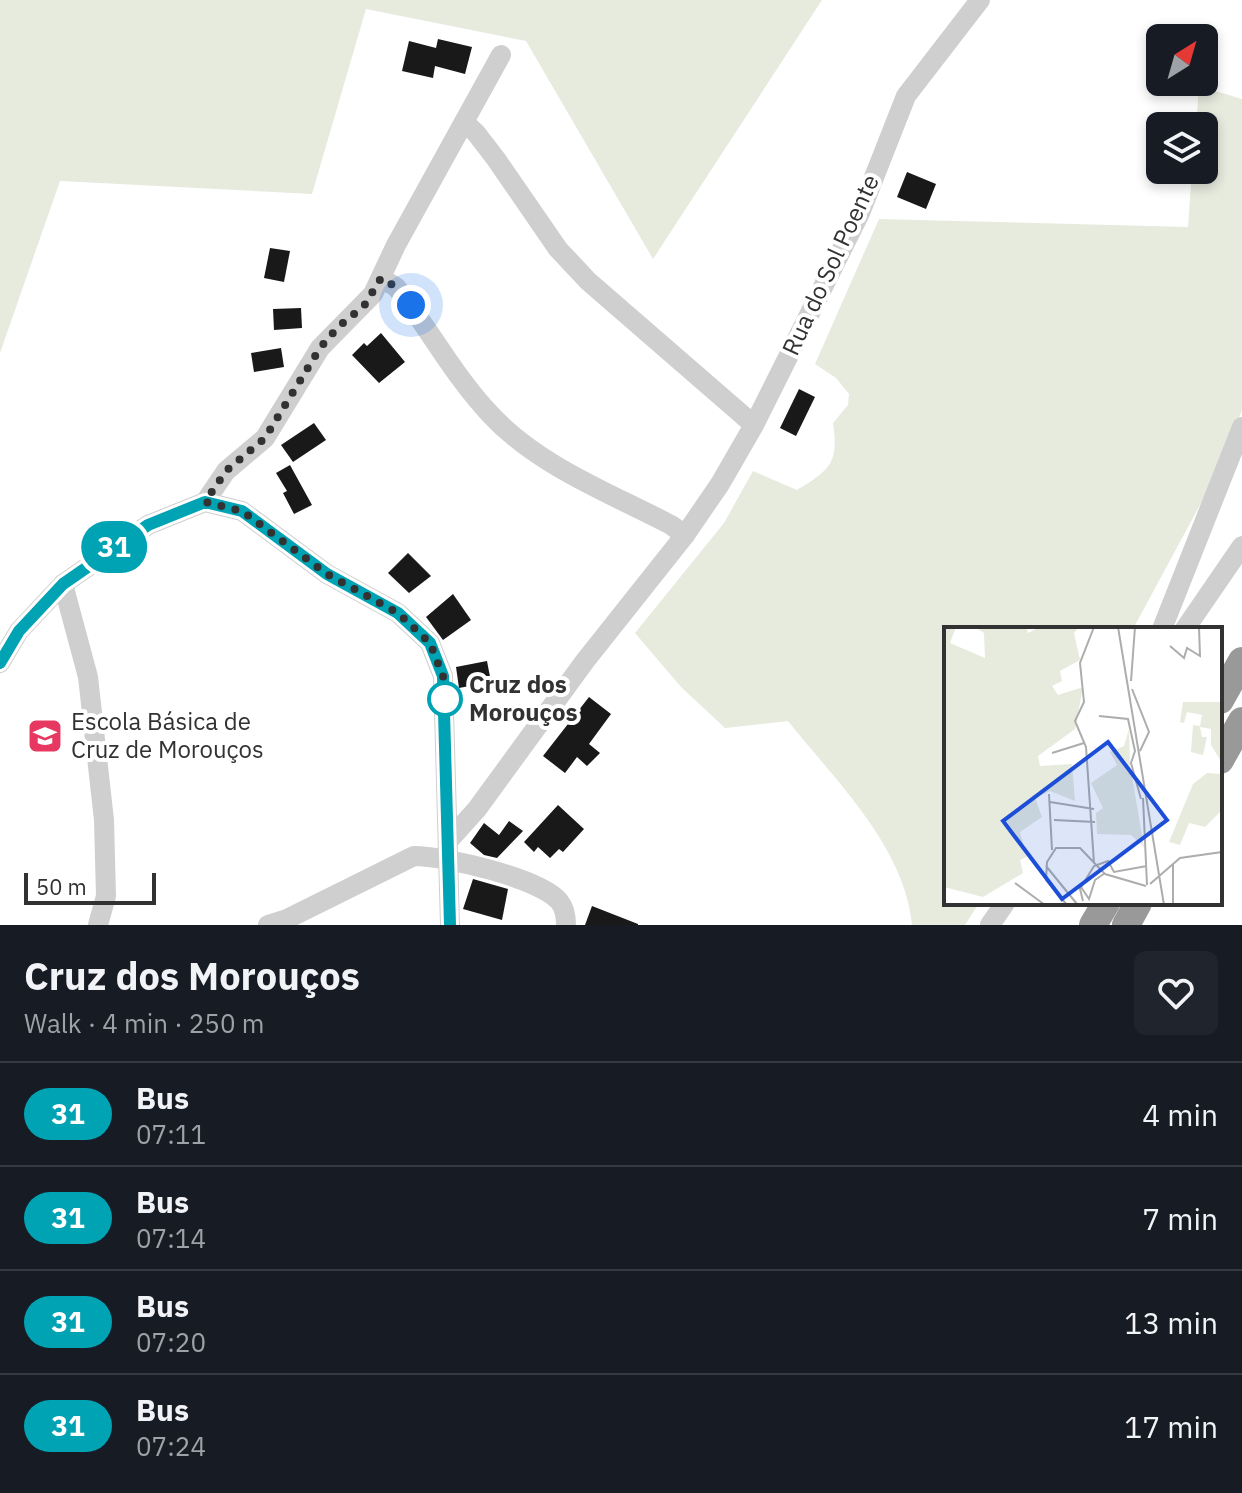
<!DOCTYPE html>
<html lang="en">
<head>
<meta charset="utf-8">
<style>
	body { margin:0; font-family:"IBM Plex Sans",sans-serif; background:#20242c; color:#f1f3f6; height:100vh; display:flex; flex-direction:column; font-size:30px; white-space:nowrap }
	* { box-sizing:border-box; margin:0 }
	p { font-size:26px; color:#9ea1a6 }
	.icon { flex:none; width:44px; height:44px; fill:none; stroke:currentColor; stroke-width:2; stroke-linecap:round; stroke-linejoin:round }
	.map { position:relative; height:925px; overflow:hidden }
	.sheet { display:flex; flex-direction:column; background:#171b24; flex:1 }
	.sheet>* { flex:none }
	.badge { padding:0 16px; border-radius:26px; font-size:28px; line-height:52px }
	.needle { width:52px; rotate:37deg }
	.tools { position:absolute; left:1146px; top:24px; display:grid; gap:16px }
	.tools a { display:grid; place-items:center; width:72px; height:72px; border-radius:12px; background:#171b24; box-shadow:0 4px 12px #0003; font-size:40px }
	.scale { position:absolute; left:24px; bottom:20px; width:132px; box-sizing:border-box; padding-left:8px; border:4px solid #323232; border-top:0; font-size:22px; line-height:28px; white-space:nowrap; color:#323232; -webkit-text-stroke:6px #fff; paint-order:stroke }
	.you { position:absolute; width:40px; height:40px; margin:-20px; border:6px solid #fff; border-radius:50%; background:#1a73e8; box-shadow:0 0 0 12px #1a73e833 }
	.map>.badge { position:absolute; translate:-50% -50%; box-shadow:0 0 0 4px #fff }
	.round { display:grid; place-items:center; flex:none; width:84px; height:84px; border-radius:12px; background:#20242c }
	.headline { display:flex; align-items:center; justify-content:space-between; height:136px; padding:0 24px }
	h1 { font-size:38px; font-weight:800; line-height:60px }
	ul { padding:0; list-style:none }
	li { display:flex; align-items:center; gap:24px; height:104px; padding:0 24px; border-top:2px solid #363941 }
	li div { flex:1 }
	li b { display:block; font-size:30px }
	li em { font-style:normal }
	li .badge { min-width:88px; font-weight:700; text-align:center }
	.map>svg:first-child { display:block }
	.green { fill:#e7ebde }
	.building { fill:#191919 }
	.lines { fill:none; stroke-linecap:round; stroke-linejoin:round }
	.minor { stroke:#cfcfcf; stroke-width:20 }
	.highway { stroke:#999; stroke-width:28 }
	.line-casing { stroke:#fff; stroke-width:18 }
	.line { stroke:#00a3b4; stroke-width:12 }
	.walk { stroke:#323232; stroke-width:8; stroke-dasharray:0 14.4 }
	.stop-dot { fill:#fff; stroke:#00a3b4; stroke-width:4 }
	.labels { text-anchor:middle; stroke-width:8; stroke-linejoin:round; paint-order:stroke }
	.street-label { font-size:24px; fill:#323232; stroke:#fff }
	.stop-label { font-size:24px; font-weight:bold; fill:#323232; stroke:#fff; text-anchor:start }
	.poi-label { font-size:24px; fill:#323232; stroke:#fff; text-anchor:start }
	.inset-road { fill:none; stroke:#adadad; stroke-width:2 }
	.view { fill:#1d4ed8; fill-opacity:0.15; stroke:#1d4ed8; stroke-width:4 }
	.inset-edge { fill:none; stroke:#323232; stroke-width:4 }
</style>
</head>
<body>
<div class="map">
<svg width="1242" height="925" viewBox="0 0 1242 925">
	<rect width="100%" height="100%" fill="#fff"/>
	<g class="green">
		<path d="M0 0H822L653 259 526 41 366 9 312 194 60 181 0 353Z"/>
		<path d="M1199 86 1242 99V410L1221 466 1133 629H946V903H979L965 925H912C905 847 835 780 788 721L725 728 681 687 635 633 724 523 753 471 797 490C830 470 839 463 833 423L848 405 849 394 836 378 815 364 879 219 1188 227 1192 170H1204V126H1196Z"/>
	</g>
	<g class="building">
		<path d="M438 39 472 47 465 74 435 66 433 78 402 71 409 41 436 48Z"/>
		<path d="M907 172 936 184 926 209 897 197Z"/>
		<path d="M270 248 290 251 284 282 264 278Z"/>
		<path d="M301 308 302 328 274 330 273 309Z"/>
		<path d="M381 333 405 362 379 383 352 355 364 343 367 346Z"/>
		<path d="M281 348 284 367 254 372 251 353Z"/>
		<path d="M799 389 815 397 796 436 780 428Z"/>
		<path d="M314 423 326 440 293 462 281 445Z"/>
		<path d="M290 465 312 505 294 514 283 493 287 491 276 473Z"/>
		<path d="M408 553 431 576 409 593 388 573Z"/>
		<path d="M453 594 471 620 443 640 426 617Z"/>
		<path d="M487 661 491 682 459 688 456 667Z"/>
		<path d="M589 697 611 714 589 744 600 753 587 766 577 757 565 773 543 756Z"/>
		<path d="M558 805 584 829 563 852 559 849 550 858 538 847 534 852 524 842Z"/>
		<path d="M509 821 523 831 497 858 484 855 470 843 484 823 499 835Z"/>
		<path d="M473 879 508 889 502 920 463 909Z"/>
		<path d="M592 906 638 924V925H585Z"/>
	</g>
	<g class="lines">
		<g class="minor">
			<path d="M464 122 476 133 496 159 558 249 588 281 754 425"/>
			<path d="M381 278 396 287C429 328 454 376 490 414 538 466 610 493 671 525L685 535"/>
			<path d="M205 502 226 471 265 438 320 348 373 294 396 245 501 55"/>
			<path d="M63 584 88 677 104 820 106 896 98 925"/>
			<path d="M1162 629 1242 427"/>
			<path d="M1185 629 1242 546"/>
			<path d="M0 663 19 631 63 584 148 525 205 502 242 511 327 574 398 613 430 643 443 676 450 925"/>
			<path d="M450 839 477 809 585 661 685 535 720 484 754 425 860 213 906 96 980 0"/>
			<path d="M268 925 287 919 414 856C445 856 539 878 559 901 564 907 566 917 566 925"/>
			<path d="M990 925 1005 903"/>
		</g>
		<g class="highway">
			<path d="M1220 700 1242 661"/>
			<path d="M1220 760 1242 721"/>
			<path d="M1093 925 1106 903"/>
			<path d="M1126 925 1138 903"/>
		</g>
	</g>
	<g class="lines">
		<defs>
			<path id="line" d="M0 663 19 631 63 584 148 525 205 502 242 511 327 574 398 613 430 643 443 676 450 925"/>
		</defs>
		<use href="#line" class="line-casing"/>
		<use href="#line" class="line"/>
		<path class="walk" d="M411 305 396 287 381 278 364 306 338 327 320 348 265 438 226 471 205 502 242 511 327 574 398 613 430 643 443 676 445 699"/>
	</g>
	<defs>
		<symbol id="school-square" viewBox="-11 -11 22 22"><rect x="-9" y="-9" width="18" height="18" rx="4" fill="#e63860" stroke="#fff"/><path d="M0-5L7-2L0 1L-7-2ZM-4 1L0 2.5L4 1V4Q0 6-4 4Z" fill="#fff"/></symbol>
	</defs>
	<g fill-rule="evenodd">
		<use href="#school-square" x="25" y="716" width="40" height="40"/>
	</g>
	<circle class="stop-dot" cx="445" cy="699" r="16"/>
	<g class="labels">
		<g class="street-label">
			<text transform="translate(831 265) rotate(-65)" y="8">Rua do Sol Poente</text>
		</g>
		<g class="stop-label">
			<text x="469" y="693">Cruz dos<tspan x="469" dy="28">Morouços</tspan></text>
		</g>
		<g class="poi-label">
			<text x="71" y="730">Escola Básica de<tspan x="71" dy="28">Cruz de Morouços</tspan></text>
		</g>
	</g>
	<g transform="translate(944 627)">
		<rect width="278" height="278" fill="#fff"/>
		<path d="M0 0H12L6 16 41 31 40 6 31 0H82L84 6 96 0H135L130 6 136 33 116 44 118 54 108 59 114 68 139 60 131 102 94 129 96 139 128 137 131 174 106 164 91 171 98 190 76 205 83 230 76 233 79 246 39 270 0 260ZM239 75H278V136L267 118V102L256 100 258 110H263L259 128 247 125 249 98 256 99 258 88 243 85 240 96 236 95ZM185 102 186 138 200 220 187 208 153 207 152 186 159 181 147 156 173 138 166 125 180 119ZM263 146 278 147V183L261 200 245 196 236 218 225 215 249 157Z" fill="#e7ebde"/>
		<path class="inset-road" d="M150 0 136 36 140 75 131 94 142 120 150 236M174 0 220 278M226 19 240 31 243 21 256 29 255 0M187 54 191 0M188 62 205 105 196 124M155 89 184 92 191 124 187 136 197 172M108 126 140 116M105 167 108 223M199 171 203 258M106 175 150 182M110 193 151 195M229 237V278M102 239 133 277M71 256 101 278M206 257 236 231 278 225M137 260 145 272 151 253 161 246M139 274 136 262 150 239 164 234 170 245 203 239M123 278 102 253 103 235 112 221H136L161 247 202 259"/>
		<path class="view" d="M164 115 223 193 118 272 59 194Z"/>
		<rect width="278" height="278" class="inset-edge"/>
	</g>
</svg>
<div class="tools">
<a><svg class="needle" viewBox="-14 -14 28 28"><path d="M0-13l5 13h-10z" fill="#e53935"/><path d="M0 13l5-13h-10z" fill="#9ea1a6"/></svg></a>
<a><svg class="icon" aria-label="layers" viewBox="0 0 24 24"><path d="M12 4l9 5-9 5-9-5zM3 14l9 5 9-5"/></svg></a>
</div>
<div class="scale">50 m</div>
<div class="you" style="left:411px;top:305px"></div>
<b class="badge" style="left:114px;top:547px;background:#00a3b4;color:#fff">31</b>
</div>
<section class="sheet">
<div class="headline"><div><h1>Cruz dos Morouços</h1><p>Walk · 4 min · 250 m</p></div><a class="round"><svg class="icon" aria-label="heart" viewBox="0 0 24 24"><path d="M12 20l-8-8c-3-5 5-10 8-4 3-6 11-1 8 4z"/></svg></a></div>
<ul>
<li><span class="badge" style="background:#00a3b4;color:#fff">31</span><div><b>Bus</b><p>07:11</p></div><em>4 min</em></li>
<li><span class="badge" style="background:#00a3b4;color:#fff">31</span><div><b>Bus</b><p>07:14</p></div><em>7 min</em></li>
<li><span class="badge" style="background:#00a3b4;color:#fff">31</span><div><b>Bus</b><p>07:20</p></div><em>13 min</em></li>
<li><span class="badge" style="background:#00a3b4;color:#fff">31</span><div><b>Bus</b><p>07:24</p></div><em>17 min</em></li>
</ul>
</section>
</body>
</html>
